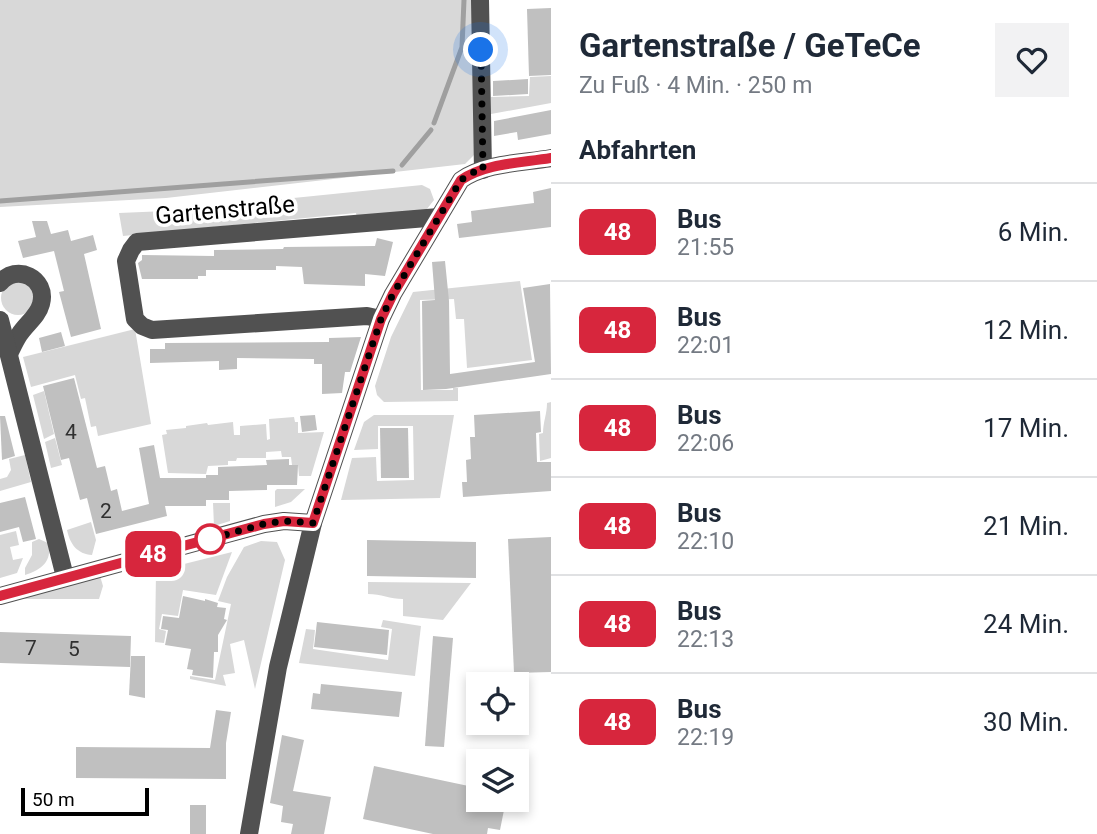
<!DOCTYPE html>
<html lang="de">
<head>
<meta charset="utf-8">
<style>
	body { margin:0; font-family:Roboto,sans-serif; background:#f2f2f3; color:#1f2937; height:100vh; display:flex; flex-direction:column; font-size:26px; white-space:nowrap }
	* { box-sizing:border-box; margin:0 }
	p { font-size:23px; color:#747a83 }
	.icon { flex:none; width:38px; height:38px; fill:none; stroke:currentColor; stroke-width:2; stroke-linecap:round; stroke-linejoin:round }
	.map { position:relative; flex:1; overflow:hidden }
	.side { display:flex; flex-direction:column; background:#fff; width:546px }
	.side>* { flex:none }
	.badge { padding:0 14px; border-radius:10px; font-size:24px; line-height:46px }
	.controls { position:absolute; left:466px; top:672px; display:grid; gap:14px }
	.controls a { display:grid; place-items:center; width:63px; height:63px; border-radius:0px; background:#fff; box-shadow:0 4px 10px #0003; font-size:35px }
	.scale { position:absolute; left:21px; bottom:18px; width:128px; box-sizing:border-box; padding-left:7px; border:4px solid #000; border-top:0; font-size:19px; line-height:24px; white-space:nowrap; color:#000; -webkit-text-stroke:5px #fff; paint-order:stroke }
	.you { position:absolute; width:35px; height:35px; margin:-18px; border:5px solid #fff; border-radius:50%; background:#1a73e8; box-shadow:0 0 0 10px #1a73e833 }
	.map>.badge { position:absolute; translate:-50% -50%; box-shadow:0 0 0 4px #fff }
	h2 { padding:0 28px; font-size:26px; line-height:63px }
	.round { display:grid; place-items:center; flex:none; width:74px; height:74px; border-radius:0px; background:#f2f2f3 }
	.summary { display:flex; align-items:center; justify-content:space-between; height:119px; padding:0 28px }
	h1 { font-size:33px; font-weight:700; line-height:52px }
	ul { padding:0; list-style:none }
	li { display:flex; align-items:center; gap:21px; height:98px; padding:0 28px; border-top:2px solid #e0e1e3 }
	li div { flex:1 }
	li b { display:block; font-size:26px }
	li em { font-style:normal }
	li .badge { min-width:77px; font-weight:700; text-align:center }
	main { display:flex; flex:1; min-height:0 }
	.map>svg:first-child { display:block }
	.green { fill:#d8d8d8 }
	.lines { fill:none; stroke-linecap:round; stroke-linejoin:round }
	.stream { stroke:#9f9f9f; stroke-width:5 }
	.building { fill:#c0c0c0 }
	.minor { stroke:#515151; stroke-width:18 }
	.line-casing { stroke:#fff; stroke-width:16 }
	.line { stroke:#d7263d; stroke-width:10 }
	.walk { stroke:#000; stroke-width:7; stroke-dasharray:0 12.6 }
	.stop-dot { fill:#fff; stroke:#d7263d; stroke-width:3.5 }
	.labels { text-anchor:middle; stroke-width:7; stroke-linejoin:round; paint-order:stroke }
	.number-label { font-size:21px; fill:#303030 }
	.street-label { font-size:24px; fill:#000; stroke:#fff }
</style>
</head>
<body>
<main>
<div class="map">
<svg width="551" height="834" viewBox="0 0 551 834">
	<rect width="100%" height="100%" fill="#fff"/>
	<g class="green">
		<path d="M0 0H473L474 155 465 164 166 198 0 207Z"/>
		<path d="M551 76V103L491 114V97L529 96 530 77Z"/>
		<path d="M422 185 430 189 434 200 423 214 357 219 356 213 123 236 119 213 166 211Z"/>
		<path d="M520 281 532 360 467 368 464 319H456L454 299 420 300 421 390H453V388H458V401L384 402 377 395 375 386 391 337 413 292Z"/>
		<circle cx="18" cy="298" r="17"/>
		<path d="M135 329 151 424 98 436 96 426 91 427 85 398 81 399 75 375 31 387 23 357Z"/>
		<path d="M44 391 54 434 44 439 33 395Z"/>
		<path d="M551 402V458L540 461 539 434 543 433C543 422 547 414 547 403Z"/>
		<path d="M374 415H454L440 498 341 500 352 458 376 457 377 481 414 480 413 426H378V449L354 450 364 422Z"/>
		<path d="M294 417 295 422H298V433L324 432 311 476H299L298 465H292L291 457H282L281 451 266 452V458H237L236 461H228V465L208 466 206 474 168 473 162 435 167 434 166 430 186 428V426L207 423 208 425 233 422 234 435H240V426L266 424 267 440 270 439 269 419Z"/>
		<path d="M55 438 62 465 51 468 45 442Z"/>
		<path d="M25 455 31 482 0 491V479L7 477 11 470 9 459Z"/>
		<path d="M277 489H305L291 502 275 507V491Z"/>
		<path d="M213 503H230V521L214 526Z"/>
		<path d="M91 522 96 540 92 555C77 554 70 544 67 530Z"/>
		<path d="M16 531 19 545 10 547 13 560 23 558 17 573 0 578V535Z"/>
		<path d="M39 539 48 543C53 561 41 570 25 575V568L32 555V542Z"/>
		<path d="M261 541 277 542 285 560 255 689 244 640 230 644 235 673 223 675 226 686 190 679V676L215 680 231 604 218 601 227 577 244 547Z"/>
		<path d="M232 552 216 595 183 590 178 616 162 614 159 629 166 631 164 643 155 642 156 571Z"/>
		<path d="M100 576 103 586 99 599H22Z"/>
		<path d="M368 582 471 583 443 620 403 616V599C390 599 381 594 368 594Z"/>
		<path d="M383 620 421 626 415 676 299 663 306 629 315 630 313 649 388 660 392 629 381 627Z"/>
	</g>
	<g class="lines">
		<g class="stream">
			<path d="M434 123 462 47 464 0"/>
			<path d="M402 165 431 130"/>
			<path d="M0 201 393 171"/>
		</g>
	</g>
	<g class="building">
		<path d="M551 8V75L529 76 527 9Z"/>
		<path d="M528 79V94L493 96V81Z"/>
		<path d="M551 110V134L518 140 517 132 494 136V121Z"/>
		<path d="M551 188V227L459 238 457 224 472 222 471 211 534 203 533 192Z"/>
		<path d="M32 221H47L51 234 68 230 71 241 93 235 97 250 84 254 101 329 71 337 59 292 64 291 54 251 23 258 18 241 36 237Z"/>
		<path d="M377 238 393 242 385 276 365 274V286L304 284 302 267 276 266V270H206V276H198V279H142L138 263 142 260V255L214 256V250L283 249 284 247 375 246Z"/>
		<path d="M445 261 449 301 450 374 535 362 523 288 550 284 551 374 446 389 423 390 422 301 435 300 432 262Z"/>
		<path d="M61 332 65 346 42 352 39 338Z"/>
		<path d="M361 337 350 372H345L342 393 322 394V364H314V359L237 358V369L219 370V361L150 363V349H165V343L329 342V338Z"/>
		<path d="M74 378 97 468 105 466 111 491 117 489 122 511 149 504 139 448 154 445 160 478H206V475H218V467L267 465 266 460 289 459V465H298L297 485H267V490L229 491V500H206V506H165L167 516 96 534 87 498 80 500 69 458 61 460 43 386Z"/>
		<path d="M540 411 541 432 536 433 537 462H551V491L463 497 462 482H467L466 460 471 459 470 437H475L474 415Z"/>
		<path d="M315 415 317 430 302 432 300 416Z"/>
		<path d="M0 416H5L15 456 2 460Z"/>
		<path d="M380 428H408L409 478H381Z"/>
		<path d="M25 497 36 539 23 542 19 527 0 532V503Z"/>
		<path d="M551 537V672L514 673 508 539Z"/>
		<path d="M367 540 476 542V578L367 576Z"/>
		<path d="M183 596 205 601V599L218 603 217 607 226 608 224 619 227 620 218 635V652H214L213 678 192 675 193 670 187 669 191 649 165 645 168 630 161 629 163 616 179 618Z"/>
		<path d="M317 622 389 630 387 655 314 647Z"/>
		<path d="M0 632 131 636 130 667 0 663Z"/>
		<path d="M433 636 453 638 444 747 425 746Z"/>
		<path d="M131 656H145V698L129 695Z"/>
		<path d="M321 684 402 692 399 717 311 709 313 693 320 694Z"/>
		<path d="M216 710 231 712 226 743V779L76 778V747L210 748Z"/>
		<path d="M282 735 304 740 293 791 331 797 324 834H291L293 824 281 822 283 806 270 803Z"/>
		<path d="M374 766 478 788V800H494L492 808 504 810 500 830 488 828 487 834H433L363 819Z"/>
		<rect x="190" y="805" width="16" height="29"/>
	</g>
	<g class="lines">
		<g class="minor">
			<path d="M480 0 483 170"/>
			<path d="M0 283C16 263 48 278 41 304 38 316 26 324 19 335 15 341 12 348 9 354"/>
			<path d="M381 319 367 316 152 330 142 326 135 319 126 261 131 250 137 242 439 217"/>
			<path d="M0 320 65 577"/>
			<path d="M0 596 264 524 284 521 313 523"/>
			<path d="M249 834 278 667 313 523 381 319 393 294 461 180C485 163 522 163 551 158"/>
		</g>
	</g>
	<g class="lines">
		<defs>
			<path id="line" d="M0 596 264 524 284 521 313 523 381 319 393 294 461 180C485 163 522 163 551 158"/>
		</defs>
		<use href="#line" class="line-casing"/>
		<use href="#line" class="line"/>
		<path class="walk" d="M210 539 206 540 264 524 284 521 313 523 381 319 393 294 461 180 471 173 483 170 481 50"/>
	</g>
	<circle class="stop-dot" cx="210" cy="539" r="14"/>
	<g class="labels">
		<g class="number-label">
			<text x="71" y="439">4</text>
			<text x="106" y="518">2</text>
			<text x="31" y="655">7</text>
			<text x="74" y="656">5</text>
		</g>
		<g class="street-label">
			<text transform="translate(225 210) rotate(-5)" y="8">Gartenstraße</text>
		</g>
	</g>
</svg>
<div class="controls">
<a><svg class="icon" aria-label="locate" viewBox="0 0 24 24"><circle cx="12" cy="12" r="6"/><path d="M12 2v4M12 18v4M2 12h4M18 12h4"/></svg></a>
<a><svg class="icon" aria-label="layers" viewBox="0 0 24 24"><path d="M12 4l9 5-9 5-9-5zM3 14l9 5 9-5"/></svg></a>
</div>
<div class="scale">50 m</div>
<div class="you" style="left:481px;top:50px"></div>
<b class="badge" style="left:153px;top:554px;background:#d7263d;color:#fff">48</b>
</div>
<section class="side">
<div class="summary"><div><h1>Gartenstraße / GeTeCe</h1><p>Zu Fuß · 4 Min. · 250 m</p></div><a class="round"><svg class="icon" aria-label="heart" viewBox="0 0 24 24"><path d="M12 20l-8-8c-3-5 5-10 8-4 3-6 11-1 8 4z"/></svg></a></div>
<h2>Abfahrten</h2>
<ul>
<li><span class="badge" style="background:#d7263d;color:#fff">48</span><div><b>Bus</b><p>21:55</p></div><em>6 Min.</em></li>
<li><span class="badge" style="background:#d7263d;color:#fff">48</span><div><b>Bus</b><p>22:01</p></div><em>12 Min.</em></li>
<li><span class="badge" style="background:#d7263d;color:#fff">48</span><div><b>Bus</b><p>22:06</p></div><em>17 Min.</em></li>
<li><span class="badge" style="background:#d7263d;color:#fff">48</span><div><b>Bus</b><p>22:10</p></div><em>21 Min.</em></li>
<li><span class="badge" style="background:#d7263d;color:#fff">48</span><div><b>Bus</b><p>22:13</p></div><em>24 Min.</em></li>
<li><span class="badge" style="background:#d7263d;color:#fff">48</span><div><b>Bus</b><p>22:19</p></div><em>30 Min.</em></li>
</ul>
</section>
</main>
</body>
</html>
